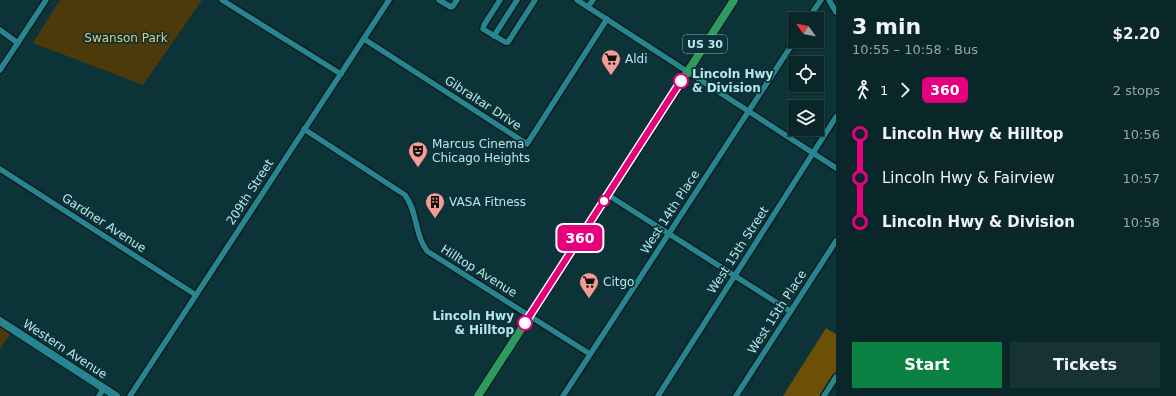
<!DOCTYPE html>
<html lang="en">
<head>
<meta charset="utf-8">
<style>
	body { margin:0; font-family:"DejaVu Sans",sans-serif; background:#173235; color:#f1f3f6; height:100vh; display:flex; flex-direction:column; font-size:15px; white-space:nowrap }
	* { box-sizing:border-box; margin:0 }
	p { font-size:13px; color:#99a5a8 }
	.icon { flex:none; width:22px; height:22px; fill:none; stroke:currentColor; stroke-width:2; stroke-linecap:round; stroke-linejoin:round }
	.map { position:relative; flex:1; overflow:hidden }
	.sheet { display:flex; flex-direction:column; background:#092629; width:340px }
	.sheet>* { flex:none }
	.badge { padding:0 8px; border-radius:6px; font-size:14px; line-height:26px }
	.needle { width:26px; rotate:303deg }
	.tools { position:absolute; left:788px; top:12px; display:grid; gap:8px }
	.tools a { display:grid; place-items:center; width:36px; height:36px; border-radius:0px; background:#092629; box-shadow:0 1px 3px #0004,0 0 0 1px #294346; font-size:20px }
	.map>.badge { position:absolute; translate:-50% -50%; box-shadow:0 0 0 2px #fff }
	.legs { display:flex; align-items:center; gap:6px; height:44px; padding:0 16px; font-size:13px }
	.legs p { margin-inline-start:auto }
	.head { display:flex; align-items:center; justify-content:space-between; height:68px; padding:0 16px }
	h1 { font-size:22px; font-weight:800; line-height:30px }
	.action { display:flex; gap:8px; margin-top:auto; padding:8px 16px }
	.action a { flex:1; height:46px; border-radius:0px; background:#0b8043; color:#fff; font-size:16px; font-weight:800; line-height:46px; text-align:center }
	.action a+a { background:#173235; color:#f1f3f6 }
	ul { padding:0 16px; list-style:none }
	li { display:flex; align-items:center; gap:14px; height:44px; font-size:15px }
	li i { display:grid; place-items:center; width:6px; height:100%; margin:0 5px; background:currentColor }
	li i::after { content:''; width:10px; height:10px; margin:-5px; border:3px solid; border-radius:50%; background:#092629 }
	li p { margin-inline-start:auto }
	li:first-child i { background:linear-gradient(#0000 50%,currentColor 0) }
	li:last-child i { background:linear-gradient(currentColor 50%,#0000 0) }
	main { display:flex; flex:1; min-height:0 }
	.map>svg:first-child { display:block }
	.green { fill:#4d3a0b }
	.forest { fill:#6c5008 }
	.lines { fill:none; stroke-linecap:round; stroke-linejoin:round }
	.street-casing { stroke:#081819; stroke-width:8 }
	.secondary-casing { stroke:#081819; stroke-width:10 }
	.primary-casing { stroke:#081819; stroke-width:10 }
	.street { stroke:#26858e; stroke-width:5.5 }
	.secondary { stroke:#26858e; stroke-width:8 }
	.primary { stroke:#2f995f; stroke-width:8 }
	.line-1-casing { stroke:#fff; stroke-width:9 }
	.line-1 { stroke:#e6007e; stroke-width:6 }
	.stop-1-dot { fill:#fff; stroke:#e6007e; stroke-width:2 }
	.labels { text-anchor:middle; stroke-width:3.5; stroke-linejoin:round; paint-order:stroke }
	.shield { fill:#0c3337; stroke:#82b2b7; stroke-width:1 }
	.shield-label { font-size:11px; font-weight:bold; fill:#b5e8ee }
	.park-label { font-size:12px; fill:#f0c66c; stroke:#0c3337 }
	.poi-label { font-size:12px; fill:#b5e8ee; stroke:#0c3337; text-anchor:start }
	.stop-label { font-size:12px; font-weight:bold; fill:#b5e8ee; stroke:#0c3337; text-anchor:start }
	.street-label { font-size:12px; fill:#b5e8ee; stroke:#0c3337 }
</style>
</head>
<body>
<main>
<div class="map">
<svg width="836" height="396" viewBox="0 0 836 396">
	<rect width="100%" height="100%" fill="#0c3337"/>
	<g class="green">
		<path d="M60 0H202L143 85 33 43Z"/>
		<path d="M0 327 10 334 0 349Z"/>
	</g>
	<path class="forest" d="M826 328 836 334V371L820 396H783Z"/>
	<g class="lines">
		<defs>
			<g id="street">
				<path d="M222 0 341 74"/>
				<path d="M439 0 451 7 453 6 457 0"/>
				<path d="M500 0 484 25 483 29 505 42H508L535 0"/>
				<path d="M577 0 836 168"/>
				<path d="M829 0 836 12"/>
				<path d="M588 7 593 0"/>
				<path d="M808 19 821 0"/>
				<path d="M0 30 18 43"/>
				<path d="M494 36 517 0"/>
				<path d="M364 39 527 144 607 19"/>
				<path d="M0 70 46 0"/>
				<path d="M304 129 405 195C415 208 415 225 421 240 422 244 425 247 427 251L590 354"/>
				<path d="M0 169 196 295"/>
				<path d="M608 195 790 311"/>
				<path d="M99 396 104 388"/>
				<path d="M130 396 389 0"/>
				<path d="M563 396 795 40"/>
				<path d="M658 396 836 117"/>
				<path d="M736 396 836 241"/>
				<path d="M824 396 836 377"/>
			</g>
			<path id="secondary" d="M0 321 116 396"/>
			<path id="primary" d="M478 396 734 0"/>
		</defs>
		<use href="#street" class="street-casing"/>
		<use href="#secondary" class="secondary-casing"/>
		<use href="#primary" class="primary-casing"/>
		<use href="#street" class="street"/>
		<use href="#secondary" class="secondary"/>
		<use href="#primary" class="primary"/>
	</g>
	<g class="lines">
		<defs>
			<path id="line-1" d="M525 323 681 81"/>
		</defs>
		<use href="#line-1" class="line-1-casing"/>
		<use href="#line-1" class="line-1"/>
	</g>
	<defs>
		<symbol id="supermarket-pin" viewBox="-11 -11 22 30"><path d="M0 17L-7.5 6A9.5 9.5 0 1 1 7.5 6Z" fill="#f59c95" stroke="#0c3337"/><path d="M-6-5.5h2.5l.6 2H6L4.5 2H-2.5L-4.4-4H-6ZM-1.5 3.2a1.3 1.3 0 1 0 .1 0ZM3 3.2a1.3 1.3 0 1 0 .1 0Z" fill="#111"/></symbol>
		<symbol id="theatre-pin" viewBox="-11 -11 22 30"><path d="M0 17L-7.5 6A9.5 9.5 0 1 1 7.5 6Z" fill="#f59c95" stroke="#0c3337"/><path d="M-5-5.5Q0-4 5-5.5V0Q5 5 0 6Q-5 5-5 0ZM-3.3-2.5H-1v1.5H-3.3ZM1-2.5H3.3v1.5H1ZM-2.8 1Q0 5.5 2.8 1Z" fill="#111"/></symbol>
		<symbol id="building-pin" viewBox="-11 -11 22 30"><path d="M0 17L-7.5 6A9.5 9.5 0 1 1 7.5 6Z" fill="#f59c95" stroke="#0c3337"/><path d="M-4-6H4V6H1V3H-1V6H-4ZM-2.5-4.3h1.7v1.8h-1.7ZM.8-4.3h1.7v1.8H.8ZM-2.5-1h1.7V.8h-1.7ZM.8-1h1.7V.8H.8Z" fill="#111"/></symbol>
	</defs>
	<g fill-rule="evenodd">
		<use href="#supermarket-pin" x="600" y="48" width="22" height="30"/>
		<use href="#theatre-pin" x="407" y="140" width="22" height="30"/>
		<use href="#building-pin" x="424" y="191" width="22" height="30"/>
		<use href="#supermarket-pin" x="578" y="271" width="22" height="30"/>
	</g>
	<g class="stop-1-dot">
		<circle cx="681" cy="81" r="7"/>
		<circle cx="604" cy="201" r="5"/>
		<circle cx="525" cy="323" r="7"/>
	</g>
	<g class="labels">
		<rect class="shield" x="683" y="35" width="44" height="18" rx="3"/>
		<g class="shield-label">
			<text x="705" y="48">US 30</text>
		</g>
		<g class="park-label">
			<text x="126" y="42">Swanson Park</text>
		</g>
		<g class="poi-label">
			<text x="625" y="63">Aldi</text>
			<text x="432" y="148">Marcus Cinema<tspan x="432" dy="14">Chicago Heights</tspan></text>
			<text x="449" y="206">VASA Fitness</text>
			<text x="603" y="286">Citgo</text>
		</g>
		<g class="stop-label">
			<text x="692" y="78">Lincoln Hwy<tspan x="692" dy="14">&amp; Division</tspan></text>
			<text x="514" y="320" text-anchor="end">Lincoln Hwy<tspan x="514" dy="14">&amp; Hilltop</tspan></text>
		</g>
		<g class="street-label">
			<text transform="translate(483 103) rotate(33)" y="4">Gibraltar Drive</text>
			<text transform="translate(250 192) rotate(-57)" y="4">209th Street</text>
			<text transform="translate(670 212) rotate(-57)" y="4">West 14th Place</text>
			<text transform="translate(104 223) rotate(33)" y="4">Gardner Avenue</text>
			<text transform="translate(738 250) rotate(-57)" y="4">West 15th Street</text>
			<text transform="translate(479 271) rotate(32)" y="4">Hilltop Avenue</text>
			<text transform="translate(777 312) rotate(-57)" y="4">West 15th Place</text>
			<text transform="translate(65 349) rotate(33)" y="4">Western Avenue</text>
		</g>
	</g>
</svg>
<div class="tools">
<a><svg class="needle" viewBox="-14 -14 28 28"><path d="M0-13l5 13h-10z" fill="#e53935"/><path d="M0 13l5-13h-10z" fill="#99a5a8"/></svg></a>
<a><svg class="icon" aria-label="locate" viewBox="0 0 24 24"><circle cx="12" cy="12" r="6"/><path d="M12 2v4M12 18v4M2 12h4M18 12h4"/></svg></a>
<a><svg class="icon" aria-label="layers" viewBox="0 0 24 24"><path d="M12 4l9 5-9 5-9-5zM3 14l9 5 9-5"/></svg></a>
</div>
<b class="badge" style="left:580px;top:238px;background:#e6007e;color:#fff">360</b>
</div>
<section class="sheet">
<div class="head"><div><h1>3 min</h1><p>10:55 – 10:58 · Bus</p></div><b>$2.20</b></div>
<div class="legs"><svg class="icon" aria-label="walk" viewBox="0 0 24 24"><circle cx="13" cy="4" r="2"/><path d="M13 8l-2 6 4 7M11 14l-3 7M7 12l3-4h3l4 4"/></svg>1<svg class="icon" aria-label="forward" viewBox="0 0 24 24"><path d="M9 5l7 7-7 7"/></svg><b class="badge" style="background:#e6007e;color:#fff">360</b><p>2 stops</p></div>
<ul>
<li><i style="color:#e6007e"></i><b>Lincoln Hwy &amp; Hilltop</b><p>10:56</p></li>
<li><i style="color:#e6007e"></i><span>Lincoln Hwy &amp; Fairview</span><p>10:57</p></li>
<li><i style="color:#e6007e"></i><b>Lincoln Hwy &amp; Division</b><p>10:58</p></li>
</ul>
<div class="action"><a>Start</a><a>Tickets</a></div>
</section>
</main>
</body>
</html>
